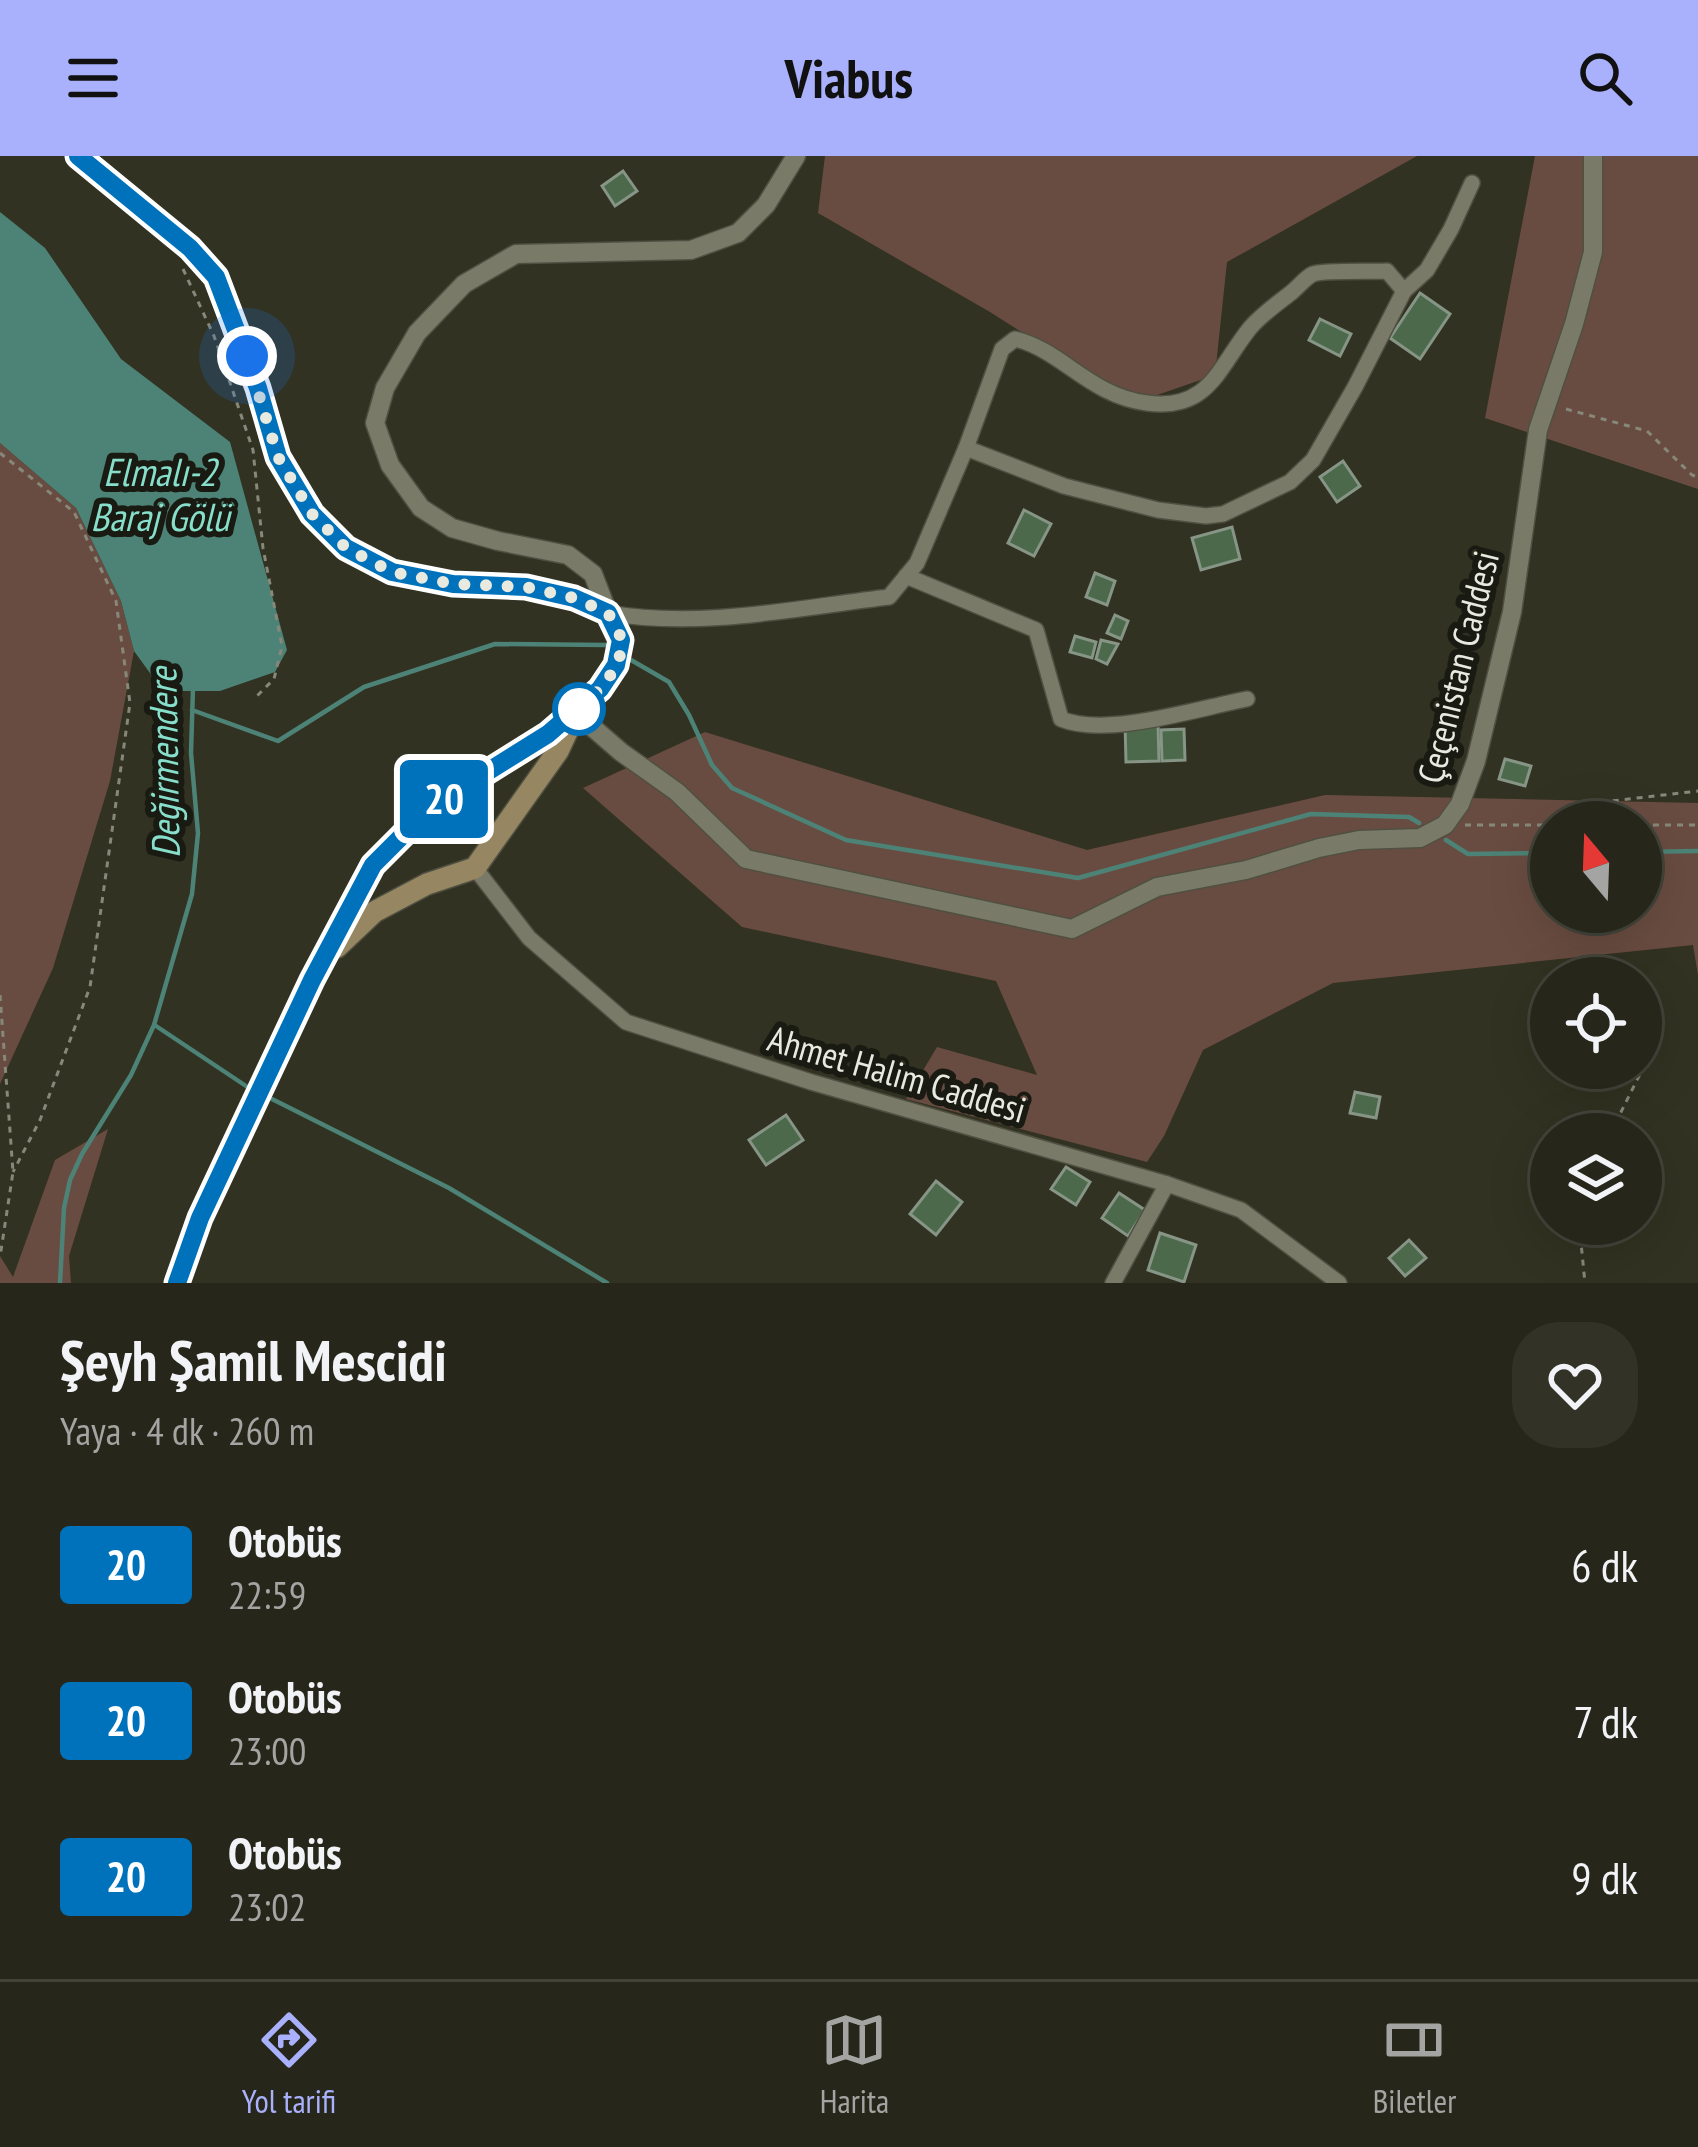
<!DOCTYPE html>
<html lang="tr">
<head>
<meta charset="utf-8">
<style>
	body { margin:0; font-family:"PT Sans Narrow",sans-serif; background:#323227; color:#f1f3f6; height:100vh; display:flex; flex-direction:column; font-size:45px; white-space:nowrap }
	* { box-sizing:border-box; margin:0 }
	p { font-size:39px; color:#a4a5a2 }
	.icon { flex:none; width:66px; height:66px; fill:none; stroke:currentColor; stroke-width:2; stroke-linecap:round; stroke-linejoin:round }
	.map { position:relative; height:1127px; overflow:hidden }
	.details { display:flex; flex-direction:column; background:#26261a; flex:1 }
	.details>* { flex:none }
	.badge { padding:0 24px; border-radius:9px; font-size:42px; line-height:78px }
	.needle { width:78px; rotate:341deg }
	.fabs { position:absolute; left:1530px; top:645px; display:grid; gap:24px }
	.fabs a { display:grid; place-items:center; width:132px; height:132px; border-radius:50%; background:#26261a; box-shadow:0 12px 48px #0002,0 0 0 3px #424339; font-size:60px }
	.you { position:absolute; width:60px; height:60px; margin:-30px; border:9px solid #fff; border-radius:50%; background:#1a73e8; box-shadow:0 0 0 18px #1a73e833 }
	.map>.badge { position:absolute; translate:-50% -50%; box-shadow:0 0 0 6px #fff }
	.round { display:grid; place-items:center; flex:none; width:126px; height:126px; border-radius:48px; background:#323227 }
	.overview { display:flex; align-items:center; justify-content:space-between; height:204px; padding:0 60px }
	h1 { font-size:57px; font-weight:800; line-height:90px }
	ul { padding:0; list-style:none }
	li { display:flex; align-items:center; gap:36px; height:156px; padding:0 60px }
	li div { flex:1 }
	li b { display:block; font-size:45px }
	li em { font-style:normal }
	li .badge { min-width:132px; font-weight:700; text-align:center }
	header { display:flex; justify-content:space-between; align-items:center; height:156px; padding:0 60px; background:#a9b0fc; color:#111; font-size:54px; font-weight:800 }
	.tabs { display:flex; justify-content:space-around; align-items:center; height:168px; border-top:3px solid #424339; background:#26261a; font-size:33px; color:#a4a5a2 }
	.tabs a { display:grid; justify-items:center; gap:6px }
	.tabs .current { color:#a9b0fc }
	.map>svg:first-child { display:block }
	.green { fill:#694c41; fill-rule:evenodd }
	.water { fill:#4d8376 }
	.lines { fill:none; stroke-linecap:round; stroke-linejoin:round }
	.stream { stroke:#4d8376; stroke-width:4.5 }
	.building { fill:#4c6a4b; stroke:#869586; stroke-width:3 }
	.minor-casing { stroke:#505042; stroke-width:18 }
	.tertiary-casing { stroke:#505042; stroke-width:21 }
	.secondary-casing { stroke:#505042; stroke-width:24 }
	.path { stroke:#87877a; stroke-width:3; stroke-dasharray:6 6; stroke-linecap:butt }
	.minor { stroke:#797a67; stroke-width:15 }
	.tertiary { stroke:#797a67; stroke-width:18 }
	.secondary { stroke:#968762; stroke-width:21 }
	.line-casing { stroke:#fff; stroke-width:27 }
	.line { stroke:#0072bc; stroke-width:18 }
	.walk { stroke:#e9eadf; stroke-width:12; stroke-dasharray:0 21.6 }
	.stop-dot { fill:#fff; stroke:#0072bc; stroke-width:6 }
	.labels { text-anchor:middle; stroke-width:12; stroke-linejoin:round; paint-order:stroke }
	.street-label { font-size:36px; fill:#e9eadf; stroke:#191a12 }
	.water-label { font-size:39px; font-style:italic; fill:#87dfcb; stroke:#191a12 }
</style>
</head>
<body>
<header><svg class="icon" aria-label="menu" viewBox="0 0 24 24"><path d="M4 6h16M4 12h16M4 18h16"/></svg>Viabus<svg class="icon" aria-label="search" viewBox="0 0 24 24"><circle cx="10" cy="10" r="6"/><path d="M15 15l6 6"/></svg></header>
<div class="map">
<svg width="1698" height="1127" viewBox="0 0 1698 1127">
	<rect width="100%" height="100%" fill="#323222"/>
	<g class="green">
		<path d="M825 0H1417L1227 106 1215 219 1134 247 990 156 818 57Z"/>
		<path d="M1535 0H1698V333L1485 262Z"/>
		<path d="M0 287 76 352 121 445 134 495 110 625 53 812 0 928Z"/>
		<path d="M705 576 1087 694 1325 639 1698 647V819L1693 789 1333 827 1203 894 1164 980 1147 1006 906 943 937 891 1037 919 996 825 742 771 583 632ZM1551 666H1641V756H1551Z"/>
		<path d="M108 973 69 1100 71 1127H0V1100L13 1121 55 1004Z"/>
	</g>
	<path class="water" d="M0 56 45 92 121 203 230 286 287 494 275 516 220 535H163L134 495 121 445 76 352 0 287Z"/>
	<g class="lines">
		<g class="stream">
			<path d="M631 504 669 526 689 559 712 609 732 632 846 684 1078 722 1311 658 1409 661 1419 667"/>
			<path d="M192 554 278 585 364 531 495 488 606 489"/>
			<path d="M1446 684 1468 698 1551 697"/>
			<path d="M1641 696 1698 695"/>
			<path d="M156 870 246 930"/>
			<path d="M272 943 449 1032 607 1127"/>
			<path d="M60 1127 64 1052 70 1024 82 998 131 919 154 869 192 738 198 677 191 597 193 532"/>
		</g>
	</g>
	<g class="building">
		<path d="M623 15 637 35 615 50 602 30Z"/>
		<path d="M1420 137 1450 158 1420 203 1390 182Z"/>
		<path d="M1320 163 1351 178 1340 200 1309 184Z"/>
		<path d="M1343 305 1360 330 1337 346 1320 321Z"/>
		<path d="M1024 354 1051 368 1034 400 1008 387Z"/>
		<path d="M1232 371 1240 403 1201 414 1192 382Z"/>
		<path d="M1095 417 1115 425 1107 449 1086 441Z"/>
		<path d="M1115 459 1128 465 1121 483 1107 477Z"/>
		<path d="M1075 480 1096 486 1092 502 1070 496Z"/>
		<path d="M1101 484 1118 488 1107 508 1096 503Z"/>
		<path d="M1125 567H1158L1159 605 1126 606Z"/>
		<path d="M1184 573 1185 604 1162 605 1161 574Z"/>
		<path d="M1505 603 1531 610 1525 630 1499 623Z"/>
		<path d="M1355 936 1380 941 1376 962 1350 957Z"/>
		<path d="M786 959 803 984 766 1009 749 984Z"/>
		<path d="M1066 1011 1090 1026 1076 1049 1051 1033Z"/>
		<path d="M936 1025 962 1046 936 1079 910 1058Z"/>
		<path d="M1119 1037 1145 1054 1128 1080 1102 1062Z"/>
		<path d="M1160 1077 1196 1089 1184 1126 1148 1114Z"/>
		<path d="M1409 1084 1426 1102 1405 1120 1389 1102Z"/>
	</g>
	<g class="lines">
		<defs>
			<g id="minor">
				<path d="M966 292 1064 330 1158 354 1206 360 1223 358 1290 326 1313 304 1355 231 1404 135 1427 114 1451 73 1472 27"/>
				<path d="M906 420 1036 474 1061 563C1106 582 1199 552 1247 543"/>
				<path d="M608 457C701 473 796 452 889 441L917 407 966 292 1002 193 1015 183C1062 194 1090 240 1147 247 1209 255 1218 212 1250 172 1262 158 1278 147 1292 136 1298 131 1306 121 1313 118 1324 114 1372 116 1387 115L1404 135"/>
				<path d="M475 712 529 782 626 866 811 926 1167 1028 1241 1054 1339 1127"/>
				<path d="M1113 1127 1167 1028"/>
			</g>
			<g id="tertiary">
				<path d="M608 457 593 418 568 399 498 385 452 372 421 352 390 309 375 267 385 232 417 177 464 128 516 98 691 94 738 77 766 49 796 0"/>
				<path d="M576 557 621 596 677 636 746 703 1072 773 1157 731 1246 714 1319 692 1359 684 1420 682 1445 669 1460 648 1476 605 1512 456 1538 274 1574 168 1593 96V0"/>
			</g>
			<g id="secondary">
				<path d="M78 0 190 92 216 121 258 232 278 301 312 358 346 392 392 416 453 428 526 431 574 442 608 457 621 484 616 509 600 533 548 578 431 651 373 709 312 824 200 1062 177 1127"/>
				<path d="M337 791 374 756 427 728 475 712 558 595 573 563"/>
			</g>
		</defs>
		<use href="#minor" class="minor-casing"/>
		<use href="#tertiary" class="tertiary-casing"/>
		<use href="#secondary" class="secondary-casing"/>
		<g class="path">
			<path d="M183 113 214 180 253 294 263 392 282 490 274 523 254 543"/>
			<path d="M1566 253 1647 275 1692 319 1698 321"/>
			<path d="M0 297 74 356 116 445 130 547 90 831 40 964 13 1016"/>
			<path d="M1577 649 1698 635"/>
			<path d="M1465 669H1551"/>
			<path d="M1641 669H1698"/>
			<path d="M0 839 13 1016 0 1101"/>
			<path d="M1610 978 1646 906"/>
			<path d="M1584 1068 1581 1087 1585 1127"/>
		</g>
		<use href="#minor" class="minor"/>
		<use href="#tertiary" class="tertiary"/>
		<use href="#secondary" class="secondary"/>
	</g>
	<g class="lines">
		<defs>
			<path id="line" d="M78 0 190 92 216 121 258 232 278 301 312 358 346 392 392 416 453 428 526 431 574 442 608 457 621 484 616 509 600 533 548 578 431 651 373 709 312 824 200 1062 177 1127"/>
		</defs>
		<use href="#line" class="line-casing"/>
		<use href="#line" class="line"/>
		<path class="walk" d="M247 200 278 301 312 358 346 392 392 416 453 428 526 431 574 442 608 457C612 464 620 476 621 484 625 512 594 539 576 556L579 553"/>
	</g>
	<circle class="stop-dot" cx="579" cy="553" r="24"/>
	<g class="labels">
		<g class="street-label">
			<text transform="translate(1458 511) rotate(-76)" y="13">Çeçenistan Caddesi</text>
			<text transform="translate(897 918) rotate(16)" y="13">Ahmet Halim Caddesi</text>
		</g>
		<g class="water-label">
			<text x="160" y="330">Elmalı-2<tspan x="160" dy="45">Baraj Gölü</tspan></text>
			<text transform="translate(164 607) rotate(-91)" y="14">Değirmendere</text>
		</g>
	</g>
</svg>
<div class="fabs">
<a><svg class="needle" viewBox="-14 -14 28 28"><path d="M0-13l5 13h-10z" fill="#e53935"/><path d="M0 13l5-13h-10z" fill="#a4a5a2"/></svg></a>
<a><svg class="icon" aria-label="locate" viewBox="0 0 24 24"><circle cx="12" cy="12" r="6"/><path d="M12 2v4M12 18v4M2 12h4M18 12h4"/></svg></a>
<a><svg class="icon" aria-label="layers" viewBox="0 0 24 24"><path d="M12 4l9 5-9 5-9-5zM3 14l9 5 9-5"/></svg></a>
</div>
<div class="you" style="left:247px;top:200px"></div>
<b class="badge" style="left:444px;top:643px;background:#0072bc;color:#fff">20</b>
</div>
<section class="details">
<div class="overview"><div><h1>Şeyh Şamil Mescidi</h1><p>Yaya · 4 dk · 260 m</p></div><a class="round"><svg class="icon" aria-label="heart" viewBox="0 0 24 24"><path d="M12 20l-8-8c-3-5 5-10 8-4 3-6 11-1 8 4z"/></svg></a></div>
<ul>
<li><span class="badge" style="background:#0072bc;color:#fff">20</span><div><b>Otobüs</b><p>22:59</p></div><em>6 dk</em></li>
<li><span class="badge" style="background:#0072bc;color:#fff">20</span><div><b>Otobüs</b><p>23:00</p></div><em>7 dk</em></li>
<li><span class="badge" style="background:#0072bc;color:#fff">20</span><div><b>Otobüs</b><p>23:02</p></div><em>9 dk</em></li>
</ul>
</section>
<nav class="tabs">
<a class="current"><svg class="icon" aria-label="directions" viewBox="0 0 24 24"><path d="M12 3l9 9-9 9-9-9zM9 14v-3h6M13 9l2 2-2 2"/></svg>Yol tarifi</a>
<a><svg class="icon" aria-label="map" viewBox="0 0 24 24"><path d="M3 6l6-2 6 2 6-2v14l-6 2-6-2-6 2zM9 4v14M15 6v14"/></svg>Harita</a>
<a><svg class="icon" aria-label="tickets" viewBox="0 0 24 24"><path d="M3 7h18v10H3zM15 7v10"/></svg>Biletler</a>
</nav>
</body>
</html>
